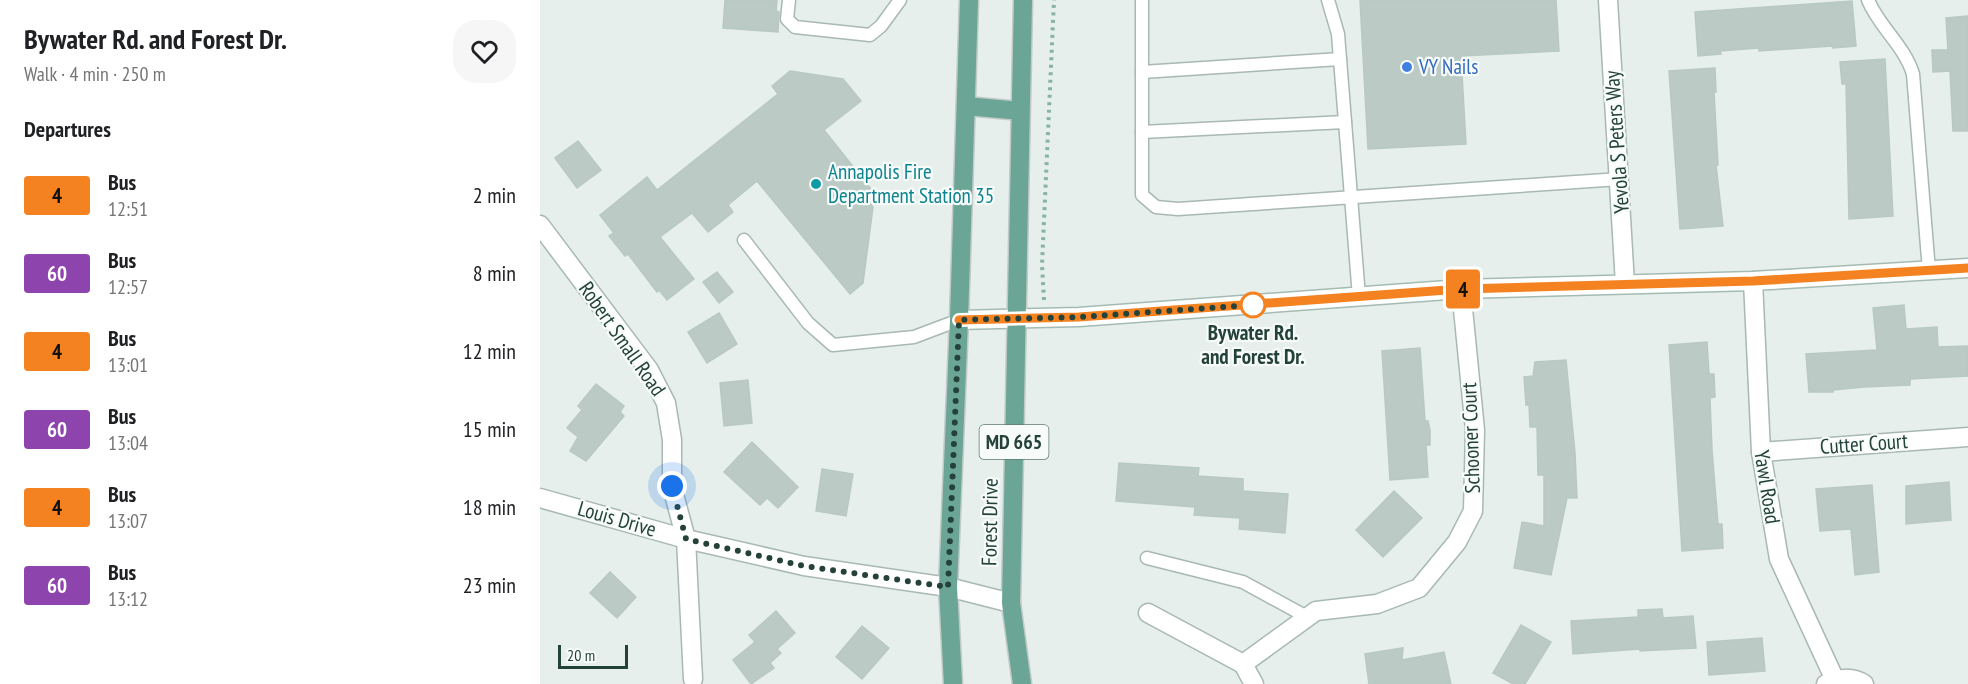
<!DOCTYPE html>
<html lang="en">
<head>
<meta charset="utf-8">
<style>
	body { margin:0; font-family:"PT Sans Narrow",sans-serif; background:#f6f6f6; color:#202124; height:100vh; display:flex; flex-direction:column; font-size:22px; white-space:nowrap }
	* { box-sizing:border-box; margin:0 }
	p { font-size:20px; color:#757577 }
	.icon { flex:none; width:33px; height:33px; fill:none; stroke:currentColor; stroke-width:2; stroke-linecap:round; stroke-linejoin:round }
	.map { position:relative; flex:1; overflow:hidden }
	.details { display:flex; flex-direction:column; background:#fff; width:540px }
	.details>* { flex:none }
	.badge { padding:0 12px; border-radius:4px; font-size:21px; line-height:39px }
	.scale { position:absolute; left:18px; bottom:15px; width:70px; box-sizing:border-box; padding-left:6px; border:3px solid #24423a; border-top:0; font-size:16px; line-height:21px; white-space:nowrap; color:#24423a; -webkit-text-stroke:4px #f7fbf9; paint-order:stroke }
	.you { position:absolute; width:30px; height:30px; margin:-15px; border:4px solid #fff; border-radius:50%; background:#1a73e8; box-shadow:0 0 0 9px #1a73e833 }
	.map>.badge { position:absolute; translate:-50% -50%; box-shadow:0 0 0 3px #fff }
	h2 { padding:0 24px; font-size:22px; line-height:54px }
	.round { display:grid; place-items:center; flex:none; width:63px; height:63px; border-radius:24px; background:#f6f6f6 }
	.summary { display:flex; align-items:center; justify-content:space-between; height:102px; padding:0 24px }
	h1 { font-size:28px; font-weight:700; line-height:45px }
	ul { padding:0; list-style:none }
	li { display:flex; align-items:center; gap:18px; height:78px; padding:0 24px }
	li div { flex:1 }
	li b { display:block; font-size:22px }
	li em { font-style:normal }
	li .badge { min-width:66px; font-weight:700; text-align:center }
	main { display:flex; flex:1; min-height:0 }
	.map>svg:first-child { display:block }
	.building { fill:#bbcac4; stroke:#b8c9c2; stroke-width:1.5 }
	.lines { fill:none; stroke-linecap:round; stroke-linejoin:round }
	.lane-casing { stroke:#a8b8b2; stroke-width:15 }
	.street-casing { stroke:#a8b8b2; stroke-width:21 }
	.secondary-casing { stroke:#a4bbb3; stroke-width:21 }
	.primary-casing { stroke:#c2cac8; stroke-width:21 }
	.path { stroke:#86b3a5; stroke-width:4; stroke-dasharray:3 4.5; stroke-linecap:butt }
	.lane { stroke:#fff; stroke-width:12 }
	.street { stroke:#fff; stroke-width:18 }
	.secondary { stroke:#fff; stroke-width:18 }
	.primary { stroke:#6aa596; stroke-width:18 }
	.line-casing { stroke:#fff; stroke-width:14 }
	.line { stroke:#f58220; stroke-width:9 }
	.walk { stroke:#24423a; stroke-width:6; stroke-dasharray:0 10.8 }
	.shop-dot { fill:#3f7fe0; stroke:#f7fbf9; stroke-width:2 }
	.culture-dot { fill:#0f9aa8; stroke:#f7fbf9; stroke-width:2 }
	.stop-dot { fill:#fff; stroke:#f58220; stroke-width:3 }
	.labels { text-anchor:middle; stroke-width:4.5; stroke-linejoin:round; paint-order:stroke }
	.shield { fill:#f7fbf9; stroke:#637a73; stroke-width:1.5 }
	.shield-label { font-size:20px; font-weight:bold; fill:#24423a }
	.shop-label { font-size:21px; fill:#366cbe; stroke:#f7fbf9; text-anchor:start }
	.street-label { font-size:21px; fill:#24423a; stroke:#f7fbf9 }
	.culture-label { font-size:21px; fill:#0d838f; stroke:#f7fbf9; text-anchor:start }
	.stop-label { font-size:21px; font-weight:bold; fill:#24423a; stroke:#f7fbf9 }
</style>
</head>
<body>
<main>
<section class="details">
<div class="summary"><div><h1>Bywater Rd. and Forest Dr.</h1><p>Walk · 4 min · 250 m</p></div><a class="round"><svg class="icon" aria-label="heart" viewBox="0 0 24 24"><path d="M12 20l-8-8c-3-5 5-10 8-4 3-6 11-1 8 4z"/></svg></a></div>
<h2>Departures</h2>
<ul>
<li><span class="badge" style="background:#f58220;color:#111">4</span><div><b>Bus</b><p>12:51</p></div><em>2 min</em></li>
<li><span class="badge" style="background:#8e44ad;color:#fff">60</span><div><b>Bus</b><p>12:57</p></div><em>8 min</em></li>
<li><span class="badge" style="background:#f58220;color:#111">4</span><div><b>Bus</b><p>13:01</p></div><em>12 min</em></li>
<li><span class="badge" style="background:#8e44ad;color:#fff">60</span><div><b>Bus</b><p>13:04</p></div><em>15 min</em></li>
<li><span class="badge" style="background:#f58220;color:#111">4</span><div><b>Bus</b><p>13:07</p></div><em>18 min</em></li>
<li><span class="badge" style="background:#8e44ad;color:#fff">60</span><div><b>Bus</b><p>13:12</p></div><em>23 min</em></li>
</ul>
</section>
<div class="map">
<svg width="1428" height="684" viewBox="0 0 1428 684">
	<rect width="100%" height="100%" fill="#e6efeb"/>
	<g class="building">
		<path d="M185 0H237L236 11 239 12 238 32 183 28Z"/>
		<path d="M820 0H1016L1019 51 921 56 926 144 828 149Z"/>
		<path d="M1312 1 1316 46 1293 48 1292 46 1219 51V48L1180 51 1181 54 1158 56 1155 12Z"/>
		<path d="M1428 16V131H1413L1410 71 1393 72 1392 50H1408L1406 18Z"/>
		<path d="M1345 59 1353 216 1309 219 1306 84H1302L1300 62Z"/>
		<path d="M1175 68 1176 92H1174L1178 165H1176L1183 226 1140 229 1129 71Z"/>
		<path d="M250 71 303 79 321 101 284 130 331 189 323 195 333 207 323 283 310 294 217 181 188 205 193 212 168 232 152 213 120 237 154 279 127 300 119 290 117 292 88 254 85 256 69 236 74 233 60 215 107 177 117 190 238 94 232 86Z"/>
		<path d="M38 141 61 170 37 188 15 158Z"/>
		<path d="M177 272 193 292 179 303 163 282Z"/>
		<path d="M1364 305 1366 329 1397 327 1398 347 1428 346V376L1370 379V385L1324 387 1293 390V392H1269L1266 354 1337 350 1333 308Z"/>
		<path d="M179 313 197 344 167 363 148 332Z"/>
		<path d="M1167 342 1169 374H1174L1175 397 1170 398 1172 450 1178 524H1182L1183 548 1142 551 1129 345Z"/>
		<path d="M880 348 885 421H888L890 430V445H886L888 477 850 480 842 351Z"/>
		<path d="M1026 360 1035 453 1037 498H1027L1011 575 974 568 982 522 1004 526V475H998L997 427H990L989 405H986L984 377 993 376 995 362Z"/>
		<path d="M208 380 212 423 184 426 180 383Z"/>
		<path d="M56 384 84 406 80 412 84 416 46 461 30 451 38 437 27 428 42 410 38 406Z"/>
		<path d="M212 442 258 487 238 508 227 498 220 505 184 472Z"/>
		<path d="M579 463 659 468 658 476 703 479V491L748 494 745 533 699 529 700 518 654 515 655 507 576 501Z"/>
		<path d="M282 469 313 474 306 516 276 511Z"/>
		<path d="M1409 482 1411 520 1366 524V486Z"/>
		<path d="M1332 485 1339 572 1315 575 1311 529 1280 531 1276 489Z"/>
		<path d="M854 491 882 518 843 557 816 530Z"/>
		<path d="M70 572 96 597 77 618 50 593Z"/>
		<path d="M1122 609 1123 618 1153 616 1156 648 1100 651V649L1033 654 1031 621 1098 617V610Z"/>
		<path d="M236 611 255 633 237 649 241 653 230 663 234 668 211 684 193 660 215 642 209 635Z"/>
		<path d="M981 625 1011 642 985 684H973L953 673Z"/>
		<path d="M322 626 349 648 322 679 296 657Z"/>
		<path d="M1222 638 1225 671 1169 675 1167 642Z"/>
		<path d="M863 648 862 660 904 652 911 684H829L825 654Z"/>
	</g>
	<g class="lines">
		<defs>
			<g id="lane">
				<path d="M249 0 247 19 255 27 330 35 341 26 360 0"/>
				<path d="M602 0V195L616 207 638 209 1080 179"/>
				<path d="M788 0 798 34 819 297"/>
				<path d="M1328 0C1339 27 1364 45 1373 74L1389 271"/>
				<path d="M602 72 800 59"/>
				<path d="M602 132 805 122"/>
				<path d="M204 240 268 323 293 345 374 337 419 320"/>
				<path d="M607 558 703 582 767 617"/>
			</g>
			<g id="street">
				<path d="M1068 0 1085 284"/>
				<path d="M0 225 109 370 126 403 132 440V487L146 539 153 679"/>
				<path d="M1213 281 1221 452 1239 559 1295 680"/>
				<path d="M1221 452 1428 437"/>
				<path d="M0 498 146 539 264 566 408 587 471 603"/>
				<path d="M608 613 703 664 714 684"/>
				<path d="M703 664 776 611 837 604 879 588 917 542 933 511 935 430 921 289"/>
				<path d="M1286 684C1299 678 1312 676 1324 684"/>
			</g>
			<path id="secondary" d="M419 320 539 317 921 289 1213 281 1428 268"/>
			<g id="primary">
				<path d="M426 106 480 111"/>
				<path d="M413 684 408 587 419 320 429 0"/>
				<path d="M482 684 471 603 483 0"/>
			</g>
		</defs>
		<use href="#lane" class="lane-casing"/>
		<use href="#street" class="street-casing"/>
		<use href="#secondary" class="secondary-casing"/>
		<use href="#primary" class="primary-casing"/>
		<path class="path" d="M504 300 502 265 514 0"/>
		<use href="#lane" class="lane"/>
		<use href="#street" class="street"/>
		<use href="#secondary" class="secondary"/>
		<use href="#primary" class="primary"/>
	</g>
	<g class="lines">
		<defs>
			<path id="line" d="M419 320 539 317 921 289 1213 281 1428 268"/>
		</defs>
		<use href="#line" class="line-casing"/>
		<use href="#line" class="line"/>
		<path class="walk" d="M132 486 146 539 264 566 408 587 419 320 539 317 713 305"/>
	</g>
	<circle class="shop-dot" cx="867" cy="67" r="6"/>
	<circle class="culture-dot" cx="276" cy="184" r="6"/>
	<circle class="stop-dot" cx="713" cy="305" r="12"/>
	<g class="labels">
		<rect class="shield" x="439.5" y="425" width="69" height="34" rx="4.5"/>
		<g class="shield-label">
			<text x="474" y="449">MD 665</text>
		</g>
		<g class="shop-label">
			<text x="879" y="74">VY Nails</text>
		</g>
		<g class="street-label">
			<text transform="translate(1077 142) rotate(-94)" y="7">Yevola S Peters Way</text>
			<text transform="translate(82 339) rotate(55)" y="7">Robert Small Road</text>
			<text transform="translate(931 438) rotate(-92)" y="7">Schooner Court</text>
			<text transform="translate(1324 444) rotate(-4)" y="7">Cutter Court</text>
			<text transform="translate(1227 487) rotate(81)" y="7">Yawl Road</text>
			<text transform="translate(77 519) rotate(16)" y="7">Louis Drive</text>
			<text transform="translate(450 522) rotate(-89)" y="7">Forest Drive</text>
		</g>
		<g class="culture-label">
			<text x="288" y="179">Annapolis Fire<tspan x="288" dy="24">Department Station 35</tspan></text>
		</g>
		<g class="stop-label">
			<text x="713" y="340">Bywater Rd.<tspan x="713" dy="24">and Forest Dr.</tspan></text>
		</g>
	</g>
</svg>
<div class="scale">20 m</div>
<div class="you" style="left:132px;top:486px"></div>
<b class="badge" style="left:923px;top:289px;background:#f58220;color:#111">4</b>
</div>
</main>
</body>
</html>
